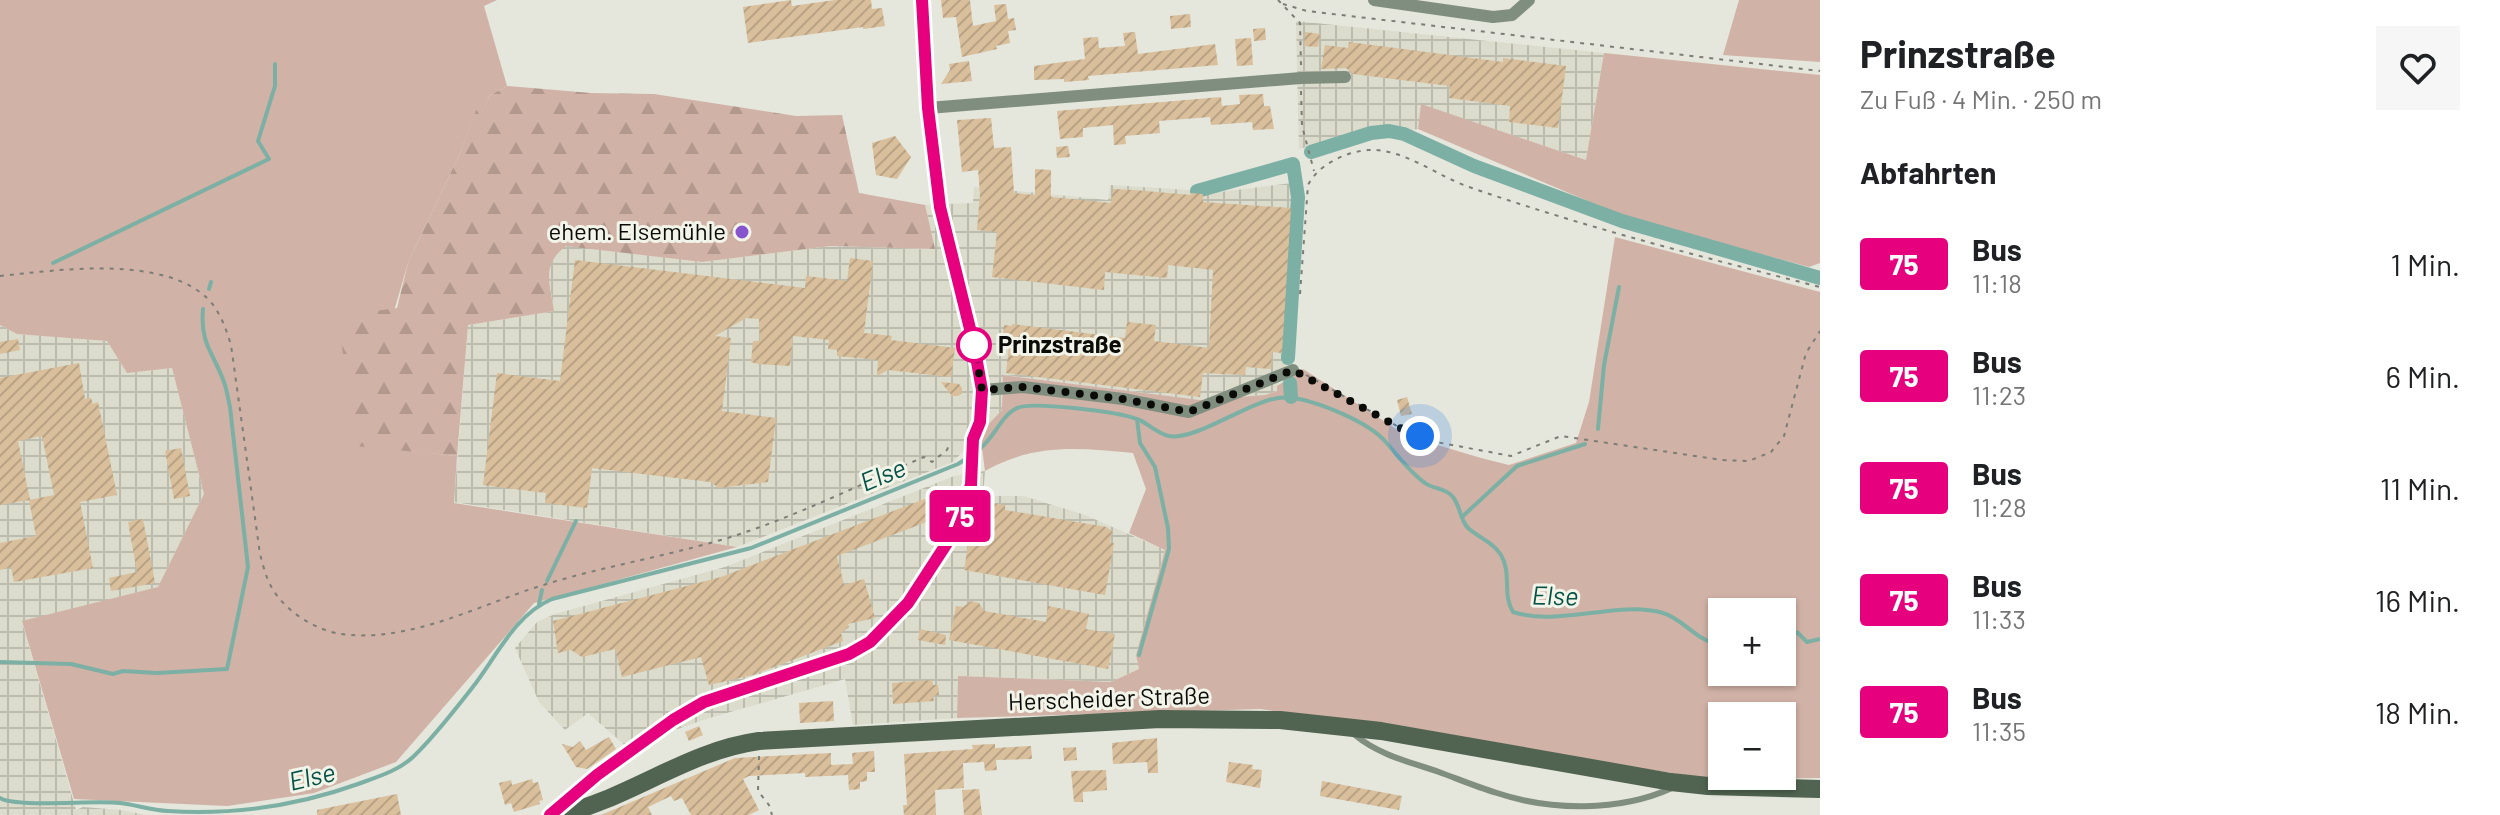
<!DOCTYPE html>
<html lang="de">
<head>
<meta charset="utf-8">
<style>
	body { margin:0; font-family:Barlow,sans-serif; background:#f6f6f6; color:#202124; height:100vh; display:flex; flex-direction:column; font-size:30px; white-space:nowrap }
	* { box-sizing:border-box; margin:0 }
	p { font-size:26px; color:#757577 }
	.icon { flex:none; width:44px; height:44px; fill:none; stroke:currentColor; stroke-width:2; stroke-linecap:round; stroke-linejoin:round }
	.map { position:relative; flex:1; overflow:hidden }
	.sheet { display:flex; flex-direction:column; background:#fff; width:680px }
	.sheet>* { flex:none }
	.badge { padding:0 16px; border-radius:6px; font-size:28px; line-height:52px }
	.tools { position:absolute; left:1708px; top:598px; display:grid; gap:16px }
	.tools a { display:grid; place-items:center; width:88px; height:88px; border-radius:0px; background:#fff; box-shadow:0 2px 6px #0004; font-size:40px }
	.you { position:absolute; width:40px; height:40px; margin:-20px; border:6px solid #fff; border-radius:50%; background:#1a73e8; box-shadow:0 0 0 12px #1a73e833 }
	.map>.badge { position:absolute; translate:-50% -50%; box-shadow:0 0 0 4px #fff }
	h2 { padding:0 40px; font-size:30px; line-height:72px }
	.round { display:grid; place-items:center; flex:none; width:84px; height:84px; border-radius:0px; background:#f6f6f6 }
	.summary { display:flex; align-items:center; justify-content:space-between; height:136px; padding:0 40px }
	h1 { font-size:38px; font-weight:700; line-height:60px }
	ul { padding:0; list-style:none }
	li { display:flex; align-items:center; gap:24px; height:112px; padding:0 40px }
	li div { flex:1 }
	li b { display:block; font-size:30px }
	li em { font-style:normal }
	li .badge { min-width:88px; font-weight:700; text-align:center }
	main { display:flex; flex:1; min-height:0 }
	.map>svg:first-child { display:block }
	.industrial { fill:url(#industrial-grid) }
	.green { fill:#d1b2a6; fill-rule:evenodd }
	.forest { fill:url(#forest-firs) }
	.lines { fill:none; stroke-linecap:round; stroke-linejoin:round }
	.stream { stroke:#7cb0a4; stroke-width:4 }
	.canal { stroke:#7cb0a4; stroke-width:14 }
	.building { fill:url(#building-hatch) }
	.path { stroke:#7c7d76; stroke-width:2; stroke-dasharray:4 6; stroke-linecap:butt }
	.lane { stroke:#808e80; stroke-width:6 }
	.street { stroke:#808e80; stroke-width:12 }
	.secondary { stroke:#516451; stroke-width:18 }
	.line-casing { stroke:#fff; stroke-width:18 }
	.line { stroke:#e6007e; stroke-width:12 }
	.walk { stroke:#0b0c08; stroke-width:8; stroke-dasharray:0 14.4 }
	.poi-dot { fill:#8655ce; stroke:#f3f4e9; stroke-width:3 }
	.stop-dot { fill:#fff; stroke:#e6007e; stroke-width:4 }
	.labels { text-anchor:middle; stroke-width:6; stroke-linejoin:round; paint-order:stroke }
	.poi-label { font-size:24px; fill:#0b0c08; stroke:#f3f4e9; text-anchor:end }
	.stop-label { font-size:24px; font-weight:bold; fill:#0b0c08; stroke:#f3f4e9; text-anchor:start }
	.street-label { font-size:24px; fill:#0b0c08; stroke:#f3f4e9 }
	.water-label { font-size:26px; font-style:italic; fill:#065247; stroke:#f3f4e9 }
</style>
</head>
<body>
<main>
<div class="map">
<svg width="1820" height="815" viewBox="0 0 1820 815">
	<defs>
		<pattern id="industrial-grid" width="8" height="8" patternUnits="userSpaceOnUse" patternTransform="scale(2)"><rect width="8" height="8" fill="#dbdccb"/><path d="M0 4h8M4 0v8" fill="none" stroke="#bbbcad"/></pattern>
		<pattern id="forest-firs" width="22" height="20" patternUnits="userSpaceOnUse" patternTransform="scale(2)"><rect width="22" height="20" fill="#d1b2a6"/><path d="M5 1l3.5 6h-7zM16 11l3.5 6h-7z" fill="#b2988d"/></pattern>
		<pattern id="building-hatch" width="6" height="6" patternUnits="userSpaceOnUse" patternTransform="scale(2)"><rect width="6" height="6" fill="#d9bf9b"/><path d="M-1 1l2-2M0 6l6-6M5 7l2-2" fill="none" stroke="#b9a384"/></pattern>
	</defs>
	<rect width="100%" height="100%" fill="#e5e6dc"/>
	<g class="industrial">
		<path d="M1296 21 1604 53 1586 160 1421 105 1418 129 1406 131 1392 126 1299 149Z"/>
		<path d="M1300 182 1293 348 1277 386V391L1265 395 1200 400 1004 375 1002 410 953 462 737 547 454 502 468 325 554 311 548 273 552 257 566 245 702 262 830 246 934 249 925 205 973 203 974 187 1108 200 1110 185 1220 192Z"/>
		<path d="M0 325 17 334 107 341 127 373 172 368 204 494 158 587 22 622 76 810 83 807 120 810 146 815H0Z"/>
		<path d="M985 471 983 496H1023L1085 515 1165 550 1136 655 1139 669 1111 682 958 676 957 718 853 725 845 679 706 719 627 747 588 713 565 730 539 702 515 648 537 622 555 614 725 567 954 476Z"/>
	</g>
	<g class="green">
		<path d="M0 0H497L484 6 507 86 489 96 482 113 476 111 460 153 408 263 355 445 457 456 454 503 737 547 534 603 396 762 314 793 227 806 74 799 22 621 158 587 204 494 172 368 127 373 107 341 17 334 0 325Z"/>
		<path d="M1739 0H1820V62L1723 55Z"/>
		<path d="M1604 53 1820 75V263L1809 267 1628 218 1418 129 1421 104 1586 160Z"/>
		<path d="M1615 237 1820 292V778L1712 779 1605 763 1462 737 1260 709 957 718 958 676 1111 682 1139 669 1136 655 1165 550 1129 533 1146 489 1133 453C1078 448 1035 443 985 471L980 433 1002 410 1003 375 1200 400 1265 395 1277 391V386L1303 369 1407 436 1481 458 1509 465 1576 443 1589 402ZM1722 612H1782V672H1722ZM1722 716H1782V776H1722Z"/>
	</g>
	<path class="forest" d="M507 86 591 93 654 94 796 116 842 115 859 193 925 205 935 249 830 246 702 262 566 246C541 265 550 282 554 311L468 325 457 456 355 446 338 316 397 308 408 263 460 153 476 110 482 112 489 96Z"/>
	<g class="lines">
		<g class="stream">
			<path d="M53 263 269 159 258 141 275 86V64"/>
			<path d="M209 289 211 282"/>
			<path d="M1137 419 1140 443 1155 467 1168 528 1169 549 1139 655"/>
			<path d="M1598 429 1604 365 1619 287"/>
			<path d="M976 452C994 440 1000 416 1017 408 1032 401 1119 412 1137 419 1148 423 1156 433 1169 436 1195 441 1248 402 1278 398 1304 394 1364 420 1383 439 1397 454 1408 471 1425 483 1433 489 1445 488 1452 496 1460 504 1460 520 1468 528 1479 538 1493 542 1501 555 1512 573 1502 595 1513 612 1559 627 1618 600 1663 613 1684 619 1700 645 1722 644"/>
			<path d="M1463 516 1517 466 1585 444"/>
			<path d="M547 581 576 521"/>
			<path d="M539 604 542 590"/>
			<path d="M1782 628 1798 633 1807 642 1820 639"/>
			<path d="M0 662 71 664 113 674 123 671 157 673 227 669 248 567 230 407C228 399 227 390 224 382 213 352 200 344 203 309"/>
			<path d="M0 798C14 808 95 800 120 803 136 805 152 810 168 811 233 815 297 806 358 784 377 777 398 771 413 757 434 737 454 711 472 688 496 658 514 615 552 599L751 548 958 464 969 457"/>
		</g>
		<g class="canal">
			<path d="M1311 152 1371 133 1389 131 1404 134 1474 166 1622 221 1820 278"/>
			<path d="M1197 191 1293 164 1298 197 1288 358"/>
			<path d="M1290 383 1291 397"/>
		</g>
	</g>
	<g class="building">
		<path d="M791 0 792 6 835 0H871L872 9 882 8 885 26 863 29V27L748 43 743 7Z"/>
		<path d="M941 0H970L973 26 996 21 994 5 1006 4 1008 19 1014 18 1016 30 1008 31 1010 43 996 46 997 49 962 57 956 17 943 18Z"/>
		<path d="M1190 14 1191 27 1171 29 1170 16Z"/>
		<path d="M1265 28 1266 40 1254 41 1253 29Z"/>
		<path d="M1135 32 1138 54 1215 44 1218 65 1088 76 1089 80 1064 82V79L1034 80V66L1085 59 1083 38 1098 37 1099 48 1125 46 1123 33Z"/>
		<path d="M1305 32 1320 34 1318 47 1304 46Z"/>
		<path d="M1251 38 1253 65 1237 66 1235 39Z"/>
		<path d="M1349 42 1503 62V58L1566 66 1558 128 1509 122 1510 106 1449 98 1450 86 1353 74 1346 68 1321 69 1325 45 1348 48Z"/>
		<path d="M969 61 972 81 941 84 950 70 949 64Z"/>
		<path d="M1263 94 1264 106H1270L1274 129 1253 130 1252 122 1211 125 1210 117 1159 121 1160 133 1125 136 1126 144 1114 145 1113 125 1083 128V137L1060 139 1057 111 1221 97 1222 106 1240 104 1239 95Z"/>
		<path d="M991 118 994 148 1011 147 1014 193 1035 195V169L1051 170V197L1111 203 1113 189 1134 190 1191 195V193L1203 194V202L1291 208 1282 353 1272 352 1271 369 1246 367 1245 375 1203 373 1200 397 1006 373 1010 338 1003 337 1004 325 1012 326V324L1125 338 1127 322 1156 325 1154 341 1209 348 1213 270 1168 265 1167 278 1105 272 1104 290 992 277 997 232 977 230 980 194 978 170 962 172 957 120Z"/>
		<path d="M895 136 911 157 897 179 876 175 872 143Z"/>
		<path d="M1068 146 1070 157 1057 158 1056 147Z"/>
		<path d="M850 258 873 261 864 333 892 336 891 340 955 348 951 377 888 370 877 376 878 360 837 356V350L828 349 829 340 793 336 790 366 758 364 751 362 753 341H760L759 319 746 318 715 336 731 338 722 411 776 418 768 482 719 488 710 482 592 468 587 508 545 503 546 493 483 485 497 373 560 381 575 260 805 288 806 276 847 281Z"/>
		<path d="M18 339 20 350 0 354V342Z"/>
		<path d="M79 363 85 399 91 398 93 404 98 402 117 495 80 502 93 568 14 582 11 567 0 570V543L36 536 29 500 54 495 42 436 18 441 30 500 0 505V378Z"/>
		<path d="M941 382 959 384 962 388V393L958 396H952Z"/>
		<path d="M1407 397 1412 414 1401 416 1397 400Z"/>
		<path d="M181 448 190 496 174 499 165 451Z"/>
		<path d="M956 487 945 515 837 556 844 585 864 579 875 618 848 624 849 627 841 633 843 641 753 675 709 685 701 657 622 677 615 649 582 657 571 650 558 653 553 621 721 577Z"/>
		<path d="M981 501 1005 505V510L1106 527 1112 531 1110 543H1114L1105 595 964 570 972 521Z"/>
		<path d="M143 519 155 583 111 591 109 578 137 572 128 522Z"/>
		<path d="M971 601 979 603 984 611 1046 622 1048 606 1089 614 1086 629 1115 634 1108 669 949 640 956 606 963 607Z"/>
		<path d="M920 629 946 635 945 645 918 640Z"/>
		<path d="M932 680 933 685H938L939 695 933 696 934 701 893 704 892 683Z"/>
		<path d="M833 701 834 721 800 723 799 703Z"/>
		<path d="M699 726 703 735 689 741 685 732Z"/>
		<path d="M609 737 616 749 587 769 576 767 562 744 573 747 580 741 586 750Z"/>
		<path d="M1157 738 1158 773H1148L1147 762 1113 764 1112 743Z"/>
		<path d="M995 744V748L1031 746 1032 759 996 760 997 770 985 771 984 762 963 763 964 788 935 790 936 815H904L903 805H907L904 754 973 749 972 745Z"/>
		<path d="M1076 747 1077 760 1064 761 1063 748Z"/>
		<path d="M874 751 875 772H867V781L860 782V789L849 790 848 775 805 777V773L749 776 743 779 759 810 749 815H691L682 798 674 801 671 796 648 807 652 815H601L735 758 831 753V765L853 764 852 753Z"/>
		<path d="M1229 762 1253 765 1252 769 1262 770 1260 788 1226 782Z"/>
		<path d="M1106 770 1107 790 1083 792V802H1074L1071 771Z"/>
		<path d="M532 779 533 783 538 782 543 800 539 801 540 804 514 812 511 803 505 805 499 783 511 780 512 785Z"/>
		<path d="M1322 781 1402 796 1399 810 1320 796Z"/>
		<path d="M979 789 982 815H964L962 790Z"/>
		<path d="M397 794 401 815H317V810Z"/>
	</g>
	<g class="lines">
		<g class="path">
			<path d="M1278 0 1300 23 1301 65"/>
			<path d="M1283 4 1307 11 1820 71"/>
			<path d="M1301 91 1302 126 1314 171"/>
			<path d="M0 276C58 270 166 254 210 301 221 314 226 329 231 345L260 554C263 565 266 578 272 588 285 611 315 630 341 634 409 643 477 606 540 586 603 566 670 556 734 536 799 515 861 484 924 457L932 462 947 450 950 442"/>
			<path d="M1300 294 1308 185C1318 165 1345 152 1368 150 1403 148 1437 176 1469 187 1584 227 1702 257 1820 287"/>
			<path d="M1306 375 1404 430 1436 442 1511 456 1561 436 1722 460 1749 461 1771 452 1784 436 1806 353 1820 331"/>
			<path d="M759 756 758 791 769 805 772 815"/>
		</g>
		<path class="lane" d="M1355 735C1379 755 1410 762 1439 772 1458 779 1477 787 1497 793 1551 811 1619 812 1672 788"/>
		<g class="street">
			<path d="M1374 0 1493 17 1512 15 1529 0"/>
			<path d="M928 108 1301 78 1345 77"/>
			<path d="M982 390 1023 387 1123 399 1189 412 1293 370"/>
			<path d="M556 811 597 775 673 720 704 702 849 654 870 642 908 603 949 540 971 485 973 439 980 422 982 390 974 345 940 207 928 108 923 0"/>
		</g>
		<path class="secondary" d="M558 815C629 799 686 751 759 741L1160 719 1280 720 1381 731 1671 782 1708 786 1820 789"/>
	</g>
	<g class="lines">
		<defs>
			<path id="line" d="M550 815 597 775 673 720 704 702 849 654 870 642 908 603 949 540 971 485 973 439 980 422 982 390 974 345 940 207 928 108 922 0"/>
		</defs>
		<use href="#line" class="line-casing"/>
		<use href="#line" class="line"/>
		<path class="walk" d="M974 345 982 390 1023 387 1123 399 1189 412 1293 370 1404 430 1420 436"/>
	</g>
	<circle class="poi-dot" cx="742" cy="232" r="8"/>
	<circle class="stop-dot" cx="974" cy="345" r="16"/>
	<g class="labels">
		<g class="poi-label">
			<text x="726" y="240">ehem. Elsemühle</text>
		</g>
		<g class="stop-label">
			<text x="998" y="353">Prinzstraße</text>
		</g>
		<g class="street-label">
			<text transform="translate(1109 699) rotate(-2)" y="8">Herscheider Straße</text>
		</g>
		<g class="water-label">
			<text transform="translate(883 475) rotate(-22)" y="9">Else</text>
			<text transform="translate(1555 596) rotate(1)" y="9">Else</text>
			<text transform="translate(312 777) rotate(-13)" y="9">Else</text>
		</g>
	</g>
</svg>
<div class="tools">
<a>+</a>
<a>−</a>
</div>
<div class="you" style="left:1420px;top:436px"></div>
<b class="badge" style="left:960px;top:516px;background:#e6007e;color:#fff">75</b>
</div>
<section class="sheet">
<div class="summary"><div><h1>Prinzstraße</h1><p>Zu Fuß · 4 Min. · 250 m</p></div><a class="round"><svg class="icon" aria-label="heart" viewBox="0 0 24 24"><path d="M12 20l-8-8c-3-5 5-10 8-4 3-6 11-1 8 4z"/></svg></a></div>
<h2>Abfahrten</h2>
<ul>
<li><span class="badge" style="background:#e6007e;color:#fff">75</span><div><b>Bus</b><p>11:18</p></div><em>1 Min.</em></li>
<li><span class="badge" style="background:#e6007e;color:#fff">75</span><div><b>Bus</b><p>11:23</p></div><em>6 Min.</em></li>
<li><span class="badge" style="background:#e6007e;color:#fff">75</span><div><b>Bus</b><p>11:28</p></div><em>11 Min.</em></li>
<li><span class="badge" style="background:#e6007e;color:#fff">75</span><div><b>Bus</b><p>11:33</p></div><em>16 Min.</em></li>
<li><span class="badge" style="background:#e6007e;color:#fff">75</span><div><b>Bus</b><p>11:35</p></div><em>18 Min.</em></li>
</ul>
</section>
</main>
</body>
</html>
